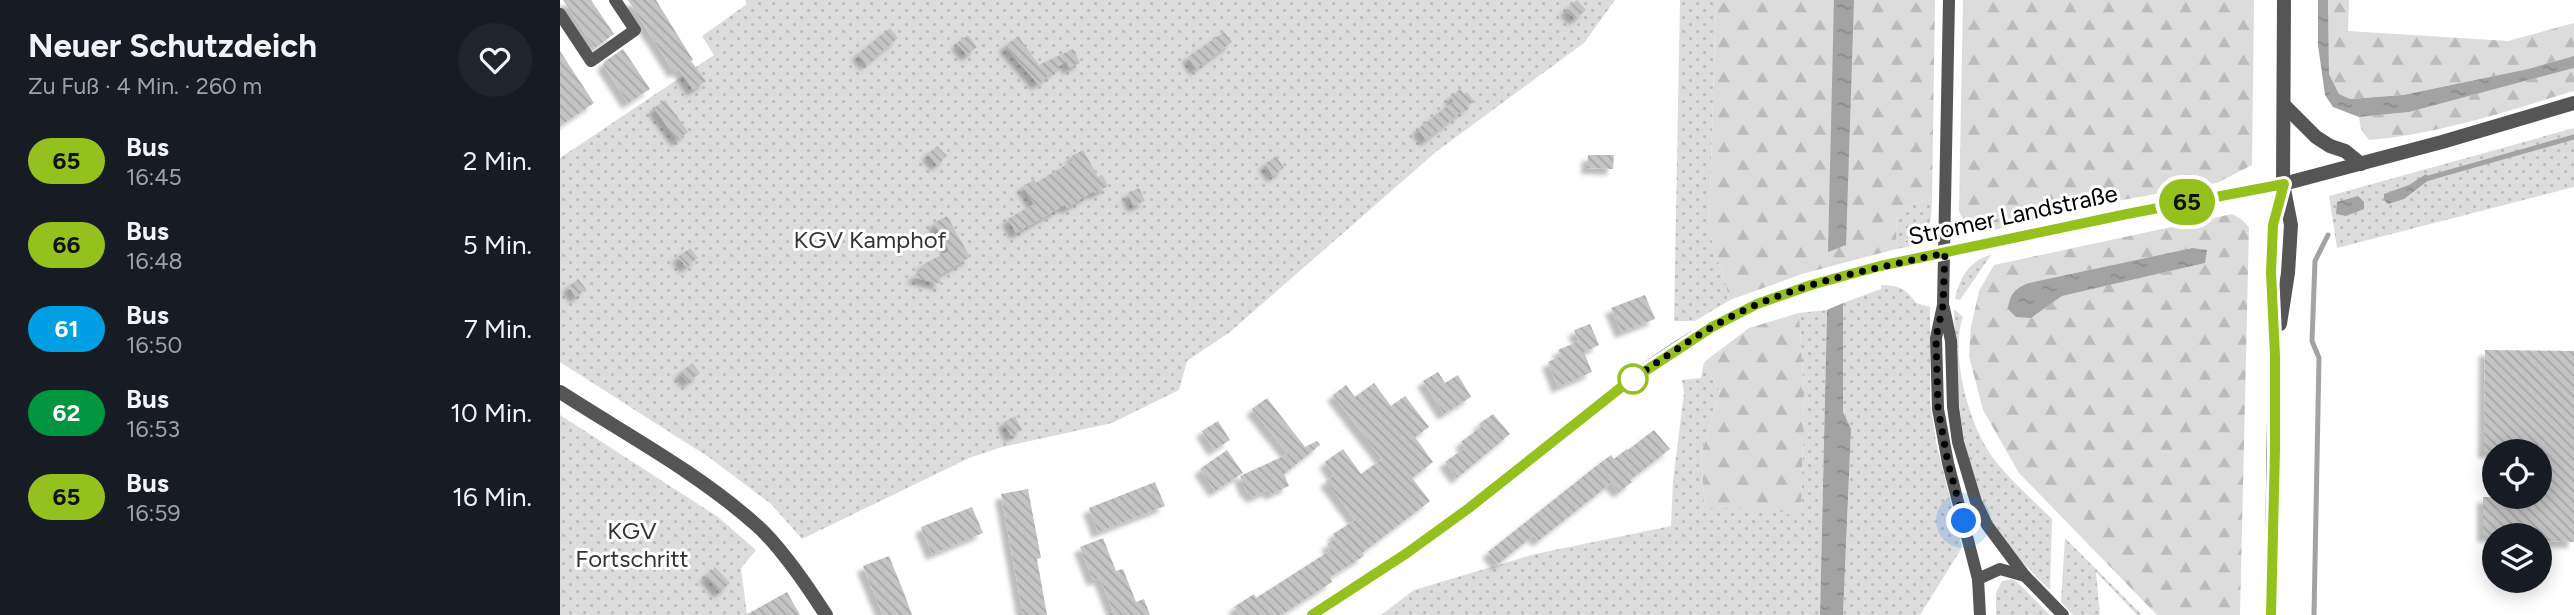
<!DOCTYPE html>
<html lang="de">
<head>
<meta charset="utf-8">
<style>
	body { margin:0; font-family:Figtree,sans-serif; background:#20242c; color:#f1f3f6; height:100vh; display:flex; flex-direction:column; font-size:26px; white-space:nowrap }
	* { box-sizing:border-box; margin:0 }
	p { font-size:23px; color:#9ea1a6 }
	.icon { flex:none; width:38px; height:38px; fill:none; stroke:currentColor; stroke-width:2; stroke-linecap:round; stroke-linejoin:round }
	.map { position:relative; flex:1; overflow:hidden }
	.details { display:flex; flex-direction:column; background:#171b24; width:560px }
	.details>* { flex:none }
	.badge { padding:0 14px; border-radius:23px; font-size:24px; line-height:46px }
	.controls { position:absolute; left:1922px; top:439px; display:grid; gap:14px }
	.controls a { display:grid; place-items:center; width:70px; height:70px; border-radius:50%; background:#171b24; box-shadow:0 4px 18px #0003; font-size:35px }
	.you { position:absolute; width:35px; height:35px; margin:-18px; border:5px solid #fff; border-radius:50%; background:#1a73e8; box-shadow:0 0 0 10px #1a73e833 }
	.map>.badge { position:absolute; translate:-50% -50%; box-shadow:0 0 0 4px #fff }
	.round { display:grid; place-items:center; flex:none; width:74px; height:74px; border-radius:37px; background:#20242c }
	.overview { display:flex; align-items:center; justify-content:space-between; height:119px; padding:0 28px }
	h1 { font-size:33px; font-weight:700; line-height:52px }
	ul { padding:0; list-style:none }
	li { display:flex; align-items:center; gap:21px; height:84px; padding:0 28px }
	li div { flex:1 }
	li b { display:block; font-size:26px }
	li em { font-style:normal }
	li .badge { min-width:77px; font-weight:700; text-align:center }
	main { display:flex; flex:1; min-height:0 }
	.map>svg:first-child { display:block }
	.grass { fill:url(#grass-dots) }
	.forest { fill:url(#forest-firs); fill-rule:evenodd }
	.water { fill:url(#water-ripples) }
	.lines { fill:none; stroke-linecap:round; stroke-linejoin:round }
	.stream { stroke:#a3a3a3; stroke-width:5 }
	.building { fill:url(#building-back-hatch); filter:url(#shadow) }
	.minor { stroke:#555; stroke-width:12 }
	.tertiary { stroke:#555; stroke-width:14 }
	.line-casing { stroke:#fff; stroke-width:16 }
	.line { stroke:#95c11f; stroke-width:10 }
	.walk { stroke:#000; stroke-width:7; stroke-dasharray:0 12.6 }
	.stop-dot { fill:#fff; stroke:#95c11f; stroke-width:3.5 }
	.labels { text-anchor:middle; stroke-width:6; stroke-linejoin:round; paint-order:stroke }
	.street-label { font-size:24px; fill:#000; stroke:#fff }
	.park-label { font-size:24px; fill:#333; stroke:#fff }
</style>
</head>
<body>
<main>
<section class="details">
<div class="overview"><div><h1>Neuer Schutzdeich</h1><p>Zu Fuß · 4 Min. · 260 m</p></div><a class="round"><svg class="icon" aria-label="heart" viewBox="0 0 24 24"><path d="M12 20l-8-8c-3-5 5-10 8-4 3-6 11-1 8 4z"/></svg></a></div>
<ul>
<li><span class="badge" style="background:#95c11f;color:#111">65</span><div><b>Bus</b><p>16:45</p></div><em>2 Min.</em></li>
<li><span class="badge" style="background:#95c11f;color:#111">66</span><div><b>Bus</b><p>16:48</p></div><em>5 Min.</em></li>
<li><span class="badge" style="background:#009fe3;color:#fff">61</span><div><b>Bus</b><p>16:50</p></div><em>7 Min.</em></li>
<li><span class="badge" style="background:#009640;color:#fff">62</span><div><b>Bus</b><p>16:53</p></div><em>10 Min.</em></li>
<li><span class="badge" style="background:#95c11f;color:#111">65</span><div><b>Bus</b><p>16:59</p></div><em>16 Min.</em></li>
</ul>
</section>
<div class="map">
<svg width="2014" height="615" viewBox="0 0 2014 615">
	<defs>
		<pattern id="grass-dots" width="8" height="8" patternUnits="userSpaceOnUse" patternTransform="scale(1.75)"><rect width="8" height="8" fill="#dcdcdc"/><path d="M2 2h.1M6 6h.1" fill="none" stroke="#bbb" stroke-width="1.8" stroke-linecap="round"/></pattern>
		<pattern id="forest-firs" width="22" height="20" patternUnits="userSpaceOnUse" patternTransform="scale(1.75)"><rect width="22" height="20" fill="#dcdcdc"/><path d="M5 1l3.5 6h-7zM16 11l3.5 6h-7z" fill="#bbb"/></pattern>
		<pattern id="water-ripples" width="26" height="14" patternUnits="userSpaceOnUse" patternTransform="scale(1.75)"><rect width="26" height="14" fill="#a3a3a3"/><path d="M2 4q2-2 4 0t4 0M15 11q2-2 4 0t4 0" fill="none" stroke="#8b8b8b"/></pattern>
		<pattern id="building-back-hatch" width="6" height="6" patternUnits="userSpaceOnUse" patternTransform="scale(1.75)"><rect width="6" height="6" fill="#c4c4c4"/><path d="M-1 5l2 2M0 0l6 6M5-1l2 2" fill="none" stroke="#a7a7a7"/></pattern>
		<filter id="shadow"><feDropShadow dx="-6" dy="6" stdDeviation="2" flood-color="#0004"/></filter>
	</defs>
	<rect width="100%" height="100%" fill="#fff"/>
	<g class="grass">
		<path d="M185 0H1055L1024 43 877 151 670 332 627 361 619 390 552 423 442 447 409 458 242 539 211 504 150 458 0 362V158L154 55 142 36 187 4Z"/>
		<path d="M1120 0H1156L1149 230 1170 300 1135 321H1114Z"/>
		<path d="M2014 128V187L1777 248 1769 196Z"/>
		<path d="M1372 198C1371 228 1369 245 1336 249L1337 210Z"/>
		<path d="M1431 255 1400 300 1395 299C1399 279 1409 260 1431 255Z"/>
		<path d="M1321 285C1338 285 1347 289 1356 303L1370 307V401L1376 442 1401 543V549L1360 615H1283L1291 430 1283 412V303L1321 289Z"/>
		<path d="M1394 309 1403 317C1390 353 1408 420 1429 452 1446 477 1471 498 1492 519L1490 590C1471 571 1451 552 1435 530 1425 515 1420 498 1414 480 1397 424 1396 367 1394 309Z"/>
		<path d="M1267 310 1260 615H821L854 590 975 554 1111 526 1113 481 1124 393 1122 380 1141 378 1144 362 1160 392 1141 455 1145 507 1214 509 1241 518 1244 392 1239 313Z"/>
		<path d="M0 415 158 517 196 550 181 568 187 615H0Z"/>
		<path d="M1505 538 1582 615H1577L1536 572 1540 615H1513L1501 602Z"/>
		<path d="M1452 579 1457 582 1490 615H1436V593L1442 581Z"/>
	</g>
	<g class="forest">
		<path d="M1156 0H1375L1372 198 1337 210 1336 249 1242 274 1170 300 1149 230Z"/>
		<path d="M1403 0H1694L1692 165 1657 183 1557 201 1430 231H1408L1399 211Z"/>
		<path d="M1768 0H1789L1788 31 1948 41 2014 23V56L1968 69 1843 95 1789 99 1779 94 1769 74Z"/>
		<path d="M2014 68V91C1947 111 1879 134 1809 140L1801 129 1799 117 1849 112Z"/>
		<path d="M1672 214 1681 219 1689 227 1680 615H1597L1459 473 1423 410 1409 356 1411 327 1419 291 1434 265ZM1632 248 1645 263 1502 296 1471 318 1469 283Z"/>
		<path d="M1239 313 1244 392 1241 519 1214 509 1145 508 1141 455 1160 392 1144 362 1189 328Z"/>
	</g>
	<g class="water">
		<path d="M1274 0H1294L1286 245 1268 252Z"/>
		<path d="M1758 0H1768L1769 74 1779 94 1790 99 1843 95 1968 69 2014 56V68L1849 112 1799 117 1773 107 1765 95 1758 45Z"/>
		<path d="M1866 174 1870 179 1844 199 1828 204 1824 200V194L1849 185Z"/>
		<path d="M1798 196 1804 202V209L1786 216 1776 214 1777 202Z"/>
		<path d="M1632 248 1647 250 1645 263 1502 296 1471 318 1456 317 1448 309C1450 294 1455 288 1469 283Z"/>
		<path d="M1283 303V412L1291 429 1283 615H1260L1267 310Z"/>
	</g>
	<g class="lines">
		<g class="stream">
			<path d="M1865 179 2014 137"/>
			<path d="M1754 615 1759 358 1752 341 1755 261 1768 235"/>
		</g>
	</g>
	<g class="building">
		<path d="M3 0H31L54 34 35 48Z"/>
		<path d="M68 0H96L133 60 131 61 146 81 133 90 119 69 114 72Z"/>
		<path d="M1017 0 1026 10 1015 19 1006 10Z"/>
		<path d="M330 28 338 38 306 64 298 54Z"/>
		<path d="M664 32 672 42 636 69 628 57Z"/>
		<path d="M408 35 417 47 407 55 397 43Z"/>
		<path d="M458 36 479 65 513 49 520 63 509 68 506 61 478 84 445 46Z"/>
		<path d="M63 49 90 89 68 103 44 66V62Z"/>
		<path d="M0 51 34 103 0 126Z"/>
		<path d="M900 89 904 94 907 92 914 101 866 140 858 129 894 101 891 97Z"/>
		<path d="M105 100 128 132 117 140 94 108Z"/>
		<path d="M377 146 387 156 377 165 368 154Z"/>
		<path d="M523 150 538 177 542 175 548 186 535 193 534 191 507 208 505 205 456 233 448 219 474 204 463 186 474 180 476 183 514 160 512 156Z"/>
		<path d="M1028 155H1054L1053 169 1027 168Z"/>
		<path d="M716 156 724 168 713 176 705 164Z"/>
		<path d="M579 188 585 201 573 206 568 193Z"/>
		<path d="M387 216 410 257 378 276 382 284 352 277 365 269 362 265 389 251 374 223Z"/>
		<path d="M130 248 138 258 126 267 118 257Z"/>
		<path d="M18 279 26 289 16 297 8 287Z"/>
		<path d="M1085 295 1095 319 1061 332 1051 308Z"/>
		<path d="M1030 324 1039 345 1024 352 1032 372 998 387 988 362 1001 356 998 350 1019 341 1014 330Z"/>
		<path d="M1925 350 2014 351V542L1979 541V536H1923V497H1979V452H1924Z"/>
		<path d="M132 363 140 373 128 382 120 373Z"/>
		<path d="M878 372 885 383 898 375 911 397 884 414 863 381Z"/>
		<path d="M814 383 831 406 845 396 869 427 855 437 873 462 852 478 870 501 802 553 804 556 770 577 772 582 721 615H680L674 607 694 594 696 598 771 550 767 544 776 539 773 534 795 520 766 481 774 475 765 462 783 449 801 474 822 459 773 395 786 385 795 397Z"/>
		<path d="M707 398 745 447 757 441 760 445 724 474 729 486 711 494 709 490 692 497 689 491 687 493 680 476 728 454 692 409Z"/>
		<path d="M933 414 950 434 897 478 885 462 905 448 901 442 921 427 919 424Z"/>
		<path d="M455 416 462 430 451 436 444 422Z"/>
		<path d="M658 421 670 440 654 450 642 431Z"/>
		<path d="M1094 430 1110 449 1070 480 1072 482 1059 492 1051 483 978 541 974 535 938 564 928 552 1035 467 1051 455 1054 459 1067 449 1068 450Z"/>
		<path d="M667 450 683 473 655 491 640 469Z"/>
		<path d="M595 482 605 506 538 532 529 508Z"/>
		<path d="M468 489 481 558 477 559 487 615H463L441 494Z"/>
		<path d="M412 507 423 533 372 554 361 527Z"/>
		<path d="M543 538 556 571 563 569 576 602 584 599 590 615H545L553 611 540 578 533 580 520 547Z"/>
		<path d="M329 556 344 593 352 615H323L308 579 303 566Z"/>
		<path d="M155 567 170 583 160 592 146 576Z"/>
		<path d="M227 592 240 615H186Z"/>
	</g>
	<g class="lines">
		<g class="minor">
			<path d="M1389 0 1383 305 1376 338 1378 409 1388 463 1418 579 1420 615"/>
			<path d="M0 14 31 61 75 30 55 0"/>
			<path d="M1384 308 1391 341 1393 407 1398 442 1416 502 1427 525 1465 576 1503 615"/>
			<path d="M1418 579 1440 569 1465 576"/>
			<path d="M752 615C805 579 859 546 910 507 998 440 1096 346 1198 303 1265 276 1338 263 1409 248 1513 225 1618 203 1723 184"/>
		</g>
		<g class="tertiary">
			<path d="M1724 105 1756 137 1770 146 1785 151 1801 164"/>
			<path d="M1723 184 1882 142 2014 103"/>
			<path d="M1720 324 1728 273 1731 225 1723 184 1724 0"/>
			<path d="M0 392C65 434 135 471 194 523 219 544 248 587 266 615"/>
			<path d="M1711 615 1715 356 1711 273 1713 225 1723 184"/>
		</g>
	</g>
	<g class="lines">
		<defs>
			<path id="line" d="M752 615 847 553 909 508 1064 385 1152 327 1197 304 1251 285 1320 266 1567 214 1724 184 1713 225 1711 273 1715 356V450L1711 615"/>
		</defs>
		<use href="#line" class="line-casing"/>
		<use href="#line" class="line"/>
		<path class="walk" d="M1073 379 1064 385C1107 356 1150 324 1198 304 1257 279 1322 267 1385 253L1383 305 1376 338 1378 408 1388 463 1404 521"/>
	</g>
	<circle class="stop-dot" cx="1073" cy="379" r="14"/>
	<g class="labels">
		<g class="street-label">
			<text transform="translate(1453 215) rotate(-12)" y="8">Stromer Landstraße</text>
		</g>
		<g class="park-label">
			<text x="310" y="248">KGV Kamphof</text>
			<text x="72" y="539">KGV<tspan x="72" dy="28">Fortschritt</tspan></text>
		</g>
	</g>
</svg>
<div class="controls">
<a><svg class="icon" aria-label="locate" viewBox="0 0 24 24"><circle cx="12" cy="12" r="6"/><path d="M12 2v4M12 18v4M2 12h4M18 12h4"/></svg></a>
<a><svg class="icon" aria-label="layers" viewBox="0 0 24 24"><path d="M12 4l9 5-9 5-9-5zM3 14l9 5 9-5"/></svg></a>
</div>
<div class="you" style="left:1404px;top:521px"></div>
<b class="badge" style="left:1627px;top:202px;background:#95c11f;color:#111">65</b>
</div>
</main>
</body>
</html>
